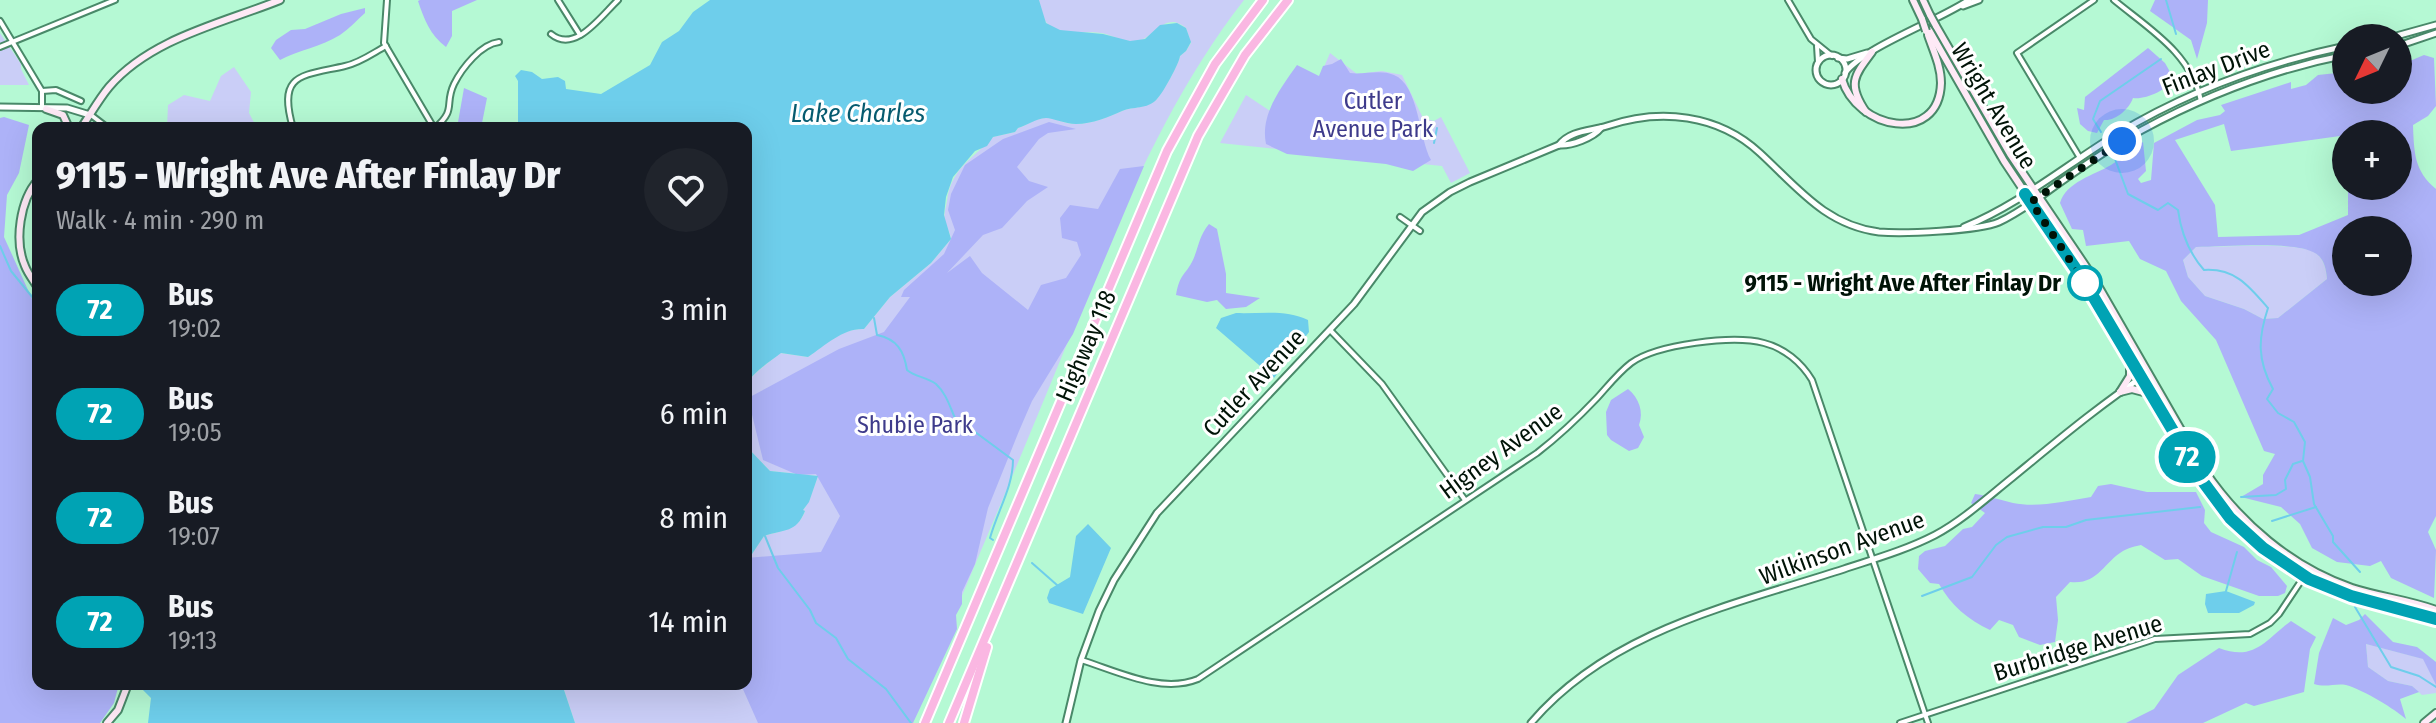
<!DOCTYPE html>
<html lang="en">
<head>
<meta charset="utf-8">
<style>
	body { margin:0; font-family:"Fira Sans Condensed",sans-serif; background:#20242c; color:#f1f3f6; height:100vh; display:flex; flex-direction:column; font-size:30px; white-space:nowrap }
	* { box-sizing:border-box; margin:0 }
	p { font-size:26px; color:#9ea1a6 }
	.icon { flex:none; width:44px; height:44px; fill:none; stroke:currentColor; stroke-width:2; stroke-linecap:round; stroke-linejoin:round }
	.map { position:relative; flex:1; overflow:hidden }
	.panel { position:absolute; left:32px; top:122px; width:720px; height:568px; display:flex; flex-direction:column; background:#171b24; border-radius:16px; box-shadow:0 8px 32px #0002 }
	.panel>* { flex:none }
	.badge { padding:0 16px; border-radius:26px; font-size:28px; line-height:52px }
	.needle { width:52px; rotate:227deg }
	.buttons { position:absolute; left:2332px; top:24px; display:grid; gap:16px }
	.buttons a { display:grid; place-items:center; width:80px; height:80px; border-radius:50%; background:#171b24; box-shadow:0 8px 32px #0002; font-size:40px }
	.you { position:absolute; width:40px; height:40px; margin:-20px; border:6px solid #fff; border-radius:50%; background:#1a73e8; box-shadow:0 0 0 12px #1a73e833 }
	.map>.badge { position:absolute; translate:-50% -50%; box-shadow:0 0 0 4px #fff }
	.round { display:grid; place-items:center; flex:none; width:84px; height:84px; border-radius:42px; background:#20242c }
	.headline { display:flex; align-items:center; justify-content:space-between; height:136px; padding:0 24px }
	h1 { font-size:38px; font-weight:800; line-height:60px }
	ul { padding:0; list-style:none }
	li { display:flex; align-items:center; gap:24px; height:104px; padding:0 24px }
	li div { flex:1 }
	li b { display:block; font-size:30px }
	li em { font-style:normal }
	li .badge { min-width:88px; font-weight:700; text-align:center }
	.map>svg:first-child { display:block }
	.green { fill:#cacef7 }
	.forest { fill:#adb2f8; fill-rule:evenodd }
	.water { fill:#6eceeb }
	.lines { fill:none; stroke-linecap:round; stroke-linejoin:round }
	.stream { stroke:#6eceeb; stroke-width:2 }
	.minor-casing { stroke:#498969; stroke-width:8 }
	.tertiary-casing { stroke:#498969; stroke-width:9 }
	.secondary-casing { stroke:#498969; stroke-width:10 }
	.motorway-casing { stroke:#fff; stroke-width:12 }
	.minor { stroke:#fff; stroke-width:4 }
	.tertiary { stroke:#fff; stroke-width:5 }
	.secondary { stroke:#fee9f6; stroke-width:6 }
	.motorway { stroke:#fab7e2; stroke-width:8 }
	.secondary-bridge-casing { stroke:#498969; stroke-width:10; stroke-linecap:butt }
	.secondary-bridge { stroke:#fee9f6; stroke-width:6 }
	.line-casing { stroke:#fff; stroke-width:18 }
	.line { stroke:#00a3b4; stroke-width:12 }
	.walk { stroke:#001307; stroke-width:8; stroke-dasharray:0 14.4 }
	.stop-dot { fill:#fff; stroke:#00a3b4; stroke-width:4 }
	.labels { text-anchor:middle; stroke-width:6; stroke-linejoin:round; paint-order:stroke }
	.street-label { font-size:24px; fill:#001307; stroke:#fff }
	.park-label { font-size:24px; fill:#3e3b8b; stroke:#fff }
	.stop-label { font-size:24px; font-weight:bold; fill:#001307; stroke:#fff; text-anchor:end }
	.water-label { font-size:26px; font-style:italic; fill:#075b6f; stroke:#fff }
</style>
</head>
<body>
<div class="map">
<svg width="2436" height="723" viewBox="0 0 2436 723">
	<rect width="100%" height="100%" fill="#b5f9d4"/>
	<g class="green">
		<path d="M1039 0H1244C1158 110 1108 245 1055 373 1007 490 958 605 909 721L905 723H575L562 684H746V559L752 554 764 536C782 530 798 531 805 511L802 510 806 507 803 506 809 501 818 476 770 471 746 446V384C754 372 770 362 780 353L808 357C825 345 842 328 864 329L890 297 931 263 951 239C950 231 946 228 945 221 943 215 946 208 947 201 951 168 973 159 993 137L1015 132 1018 128C1028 125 1035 118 1046 118 1053 117 1065 124 1076 124 1092 124 1108 117 1122 111 1133 106 1147 109 1157 99 1163 92 1179 64 1180 56L1186 51 1191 43 1186 28C1164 10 1156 38 1137 41 1124 43 1113 35 1101 33 1085 31 1065 35 1051 27 1044 23 1039 8 1039 0Z"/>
		<path d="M0 33 21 64V69L29 85H0Z"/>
		<path d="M1330 53 1357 74 1382 71 1402 75 1423 118 1434 121 1441 117 1470 173 1451 183 1442 166 1220 143 1246 95 1282 119 1306 109Z"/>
		<path d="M234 67 251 92 249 113 257 128H167L168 105 184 95 210 101 221 76Z"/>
		<path d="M2196 247C2221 247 2296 242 2314 252 2324 258 2326 269 2327 279L2278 318 2263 319 2244 309 2205 296 2188 277 2183 260Z"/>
		<path d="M2366 644 2424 659 2436 685V693L2422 695 2412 686 2388 681 2368 667Z"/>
	</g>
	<g class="forest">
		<path d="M420 0H477L452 11V36L446 47C430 35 424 19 418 1Z"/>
		<path d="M2155 0H2208L2207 23 2197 59 2191 40 2150 11Z"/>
		<path d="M365 8V13C357 20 349 29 340 35 321 47 299 50 280 60L271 48 276 40 291 30 305 29 341 14Z"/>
		<path d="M2148 48 2165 63 2174 79C2167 90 2145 100 2133 98 2129 109 2116 121 2104 120L2097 133 2088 131 2080 124 2077 108 2084 110 2085 97Z"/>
		<path d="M2424 55 2434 58 2436 106 2428 116 2413 125C2414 152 2414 171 2436 189V516L2428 532 2436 550 2434 598 2391 578 2381 561 2370 566 2337 562 2312 548 2300 524 2281 507 2241 497 2263 484V475L2275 454 2264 451 2216 340 2181 301 2166 271 2140 259 2129 241 2086 246 2083 230 2072 229 2060 203C2066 182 2094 175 2111 165 2122 158 2132 150 2143 142L2146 171 2138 179 2141 183 2151 180 2154 143 2197 120 2220 115 2225 111 2221 105 2291 82V89L2306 85 2318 75 2346 72V90H2398V66ZM2224 124 2231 151 2340 136 2346 162V134H2398V186H2348V215L2299 235 2218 237 2215 205 2175 140ZM2346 230H2398V282H2346ZM2196 247C2223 247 2291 241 2313 252 2324 257 2326 268 2327 279L2278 318 2263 319 2244 309 2205 296 2188 277 2183 260Z"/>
		<path d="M1341 59 1350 73C1364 75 1380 69 1394 75 1419 85 1419 139 1431 160L1413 171 1386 164 1287 154 1266 144C1260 115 1280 89 1297 65L1319 76 1323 66 1332 64Z"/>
		<path d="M464 88 487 98 481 128H457Z"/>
		<path d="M4 117 29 125 19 173 7 195 4 237 38 312V684H119L114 703 100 723H0V118Z"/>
		<path d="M1049 122 1076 129 1048 133 1039 139 1017 167 1029 181 1048 187 1027 201 1002 228 983 235 947 273 970 256 982 273 1028 310 1041 285 1066 278 1081 255 1077 242 1062 238 1060 218 1070 205 1098 209 1120 169 1144 166 1073 334 1032 401 1019 431 988 508 975 564 962 592V604L956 615 957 629 913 723H758L742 687V684H746V558L821 552 840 516 816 474 798 475 763 460 748 398 839 349 884 332 910 297H901L904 290 944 254 955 230 948 210 951 194 965 165 1003 139Z"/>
		<path d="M1209 224 1217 229 1226 274V293L1260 298 1246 307 1226 309 1217 300 1207 302 1176 295C1180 273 1185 276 1193 260 1199 246 1199 236 1209 224Z"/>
		<path d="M1628 389C1639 398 1644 412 1639 425L1644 437 1638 448 1629 451 1611 440 1607 435 1606 412 1611 400Z"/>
		<path d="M2111 484 2147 492H2196L2205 510 2204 523 2211 532 2244 547 2257 560 2271 567 2287 586 2285 593 2278 596H2259L2202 576 2178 559 2165 560 2141 545C2136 546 2128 548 2123 551 2103 563 2098 585 2070 582L2056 597 2058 620 2055 642 2040 645 2019 637 2013 625 1999 620 1990 630C1968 620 1951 605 1939 584L1930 583 1918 569 1919 556 1925 551 1945 546 1963 529 1972 527 1985 513 1971 503 1975 494C1989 496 2000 500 2013 503 2038 508 2066 501 2091 497L2098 486Z"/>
		<path d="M2365 614 2393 642 2417 647 2436 662V685L2423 659 2366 644 2368 667 2388 681 2412 686 2419 692 2400 699 2406 719C2396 710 2364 690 2346 685 2335 683 2326 688 2314 684L2319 653 2333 618 2346 625 2359 620Z"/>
		<path d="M2291 621 2316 637 2310 649 2304 692 2254 706 2246 703 2203 723H2126L2154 709 2178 675 2219 648C2255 662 2266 639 2291 621Z"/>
	</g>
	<g class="water">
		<path d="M710 0H1039L1046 23 1060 30 1103 34 1130 41 1145 39 1160 25 1177 23 1186 28 1191 42 1186 51 1180 56C1179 64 1163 93 1157 99 1147 110 1133 106 1122 111 1109 117 1092 124 1076 124 1065 124 1053 118 1046 118 1035 119 1028 125 1018 128L1015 132 993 137 987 146 975 151 953 177 946 197 944 215 951 239 931 263 890 297 864 329C843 328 826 345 808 357L781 353C769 362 754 372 746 384V128H518V81L515 76 521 70 532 72 542 79 558 77 565 81 566 89 601 94 650 65 662 42 679 31 693 12Z"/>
		<path d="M1236 313C1260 314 1286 309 1308 320L1309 332 1274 378 1216 328 1221 318Z"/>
		<path d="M746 446 770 471 818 476 809 502 803 510 805 511C796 533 785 529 764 536L752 554 746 559Z"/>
		<path d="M1088 524 1111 548 1083 614 1049 603 1047 598 1050 589 1070 577 1076 536Z"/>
		<path d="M2226 591 2255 602 2254 605 2239 613H2208L2205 604 2206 594Z"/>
		<path d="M141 684H562L575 723H148L151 698 140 687Z"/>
	</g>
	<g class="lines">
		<g class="stream">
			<path d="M2166 0 2176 34"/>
			<path d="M2101 132 2093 119 2100 101 2161 59"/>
			<path d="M1434 143 1437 128"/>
			<path d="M2115 159 2128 194 2158 210 2168 203 2178 210C2181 232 2189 253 2204 270 2235 268 2249 286 2268 308 2258 338 2257 360 2273 389L2267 399 2278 413 2294 422 2305 442 2303 461 2310 477 2314 504 2333 536V542L2360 572"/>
			<path d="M0 246 11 271 38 304"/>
			<path d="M874 318 877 335C897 339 904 351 907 370 915 377 927 377 936 384 946 393 950 407 955 418L965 421 967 426 1013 460C1013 487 997 512 990 538L993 540"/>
			<path d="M2241 497 2276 495 2286 489 2285 480 2293 464 2302 461"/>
			<path d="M2272 521 2316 507"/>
			<path d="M765 536 778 568 810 610 816 623 836 638 848 659 886 689 911 723"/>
			<path d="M1032 563 1057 585"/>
			<path d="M2226 591 2237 552"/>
			<path d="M1922 596 1972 577 1996 545 2007 537 2043 527H2066L2086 520 2200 507"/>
			<path d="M2355 607 2391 667 2419 676 2436 687"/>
		</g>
		<defs>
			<g id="minor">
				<path d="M387 0 384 43 434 128"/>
				<path d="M558 0 580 35"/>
				<path d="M1788 0 1811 39 1832 56"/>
				<path d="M2114 0C2149 29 2191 53 2201 101"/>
				<path d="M0 21 42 91V108"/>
				<path d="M551 34C575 54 601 16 618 0"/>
				<path d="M1817 46 1818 62"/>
				<path d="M0 47 115 0"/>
				<path d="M42 91 56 90 81 101"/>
				<path d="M91 115 108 128"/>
				<path d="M293 128C277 73 301 76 345 66 360 63 373 53 386 46"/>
				<path d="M435 128C457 109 444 105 454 84 462 68 481 44 499 42"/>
				<path d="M2080 158 2017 53 2094 0"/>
				<path d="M1400 217 1420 231"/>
				<path d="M1330 330 1382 384 1465 500"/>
				<path d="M1081 660C1117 671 1161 694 1198 679L1537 453C1559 436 1578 418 1597 398 1608 386 1618 373 1631 363 1657 344 1733 335 1764 343 1784 348 1801 362 1812 380L1928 723"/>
				<path d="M1900 723 2155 639 2250 634 2270 623 2279 614 2309 569"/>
			</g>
			<g id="tertiary">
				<path d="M1963 6 1979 0"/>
				<path d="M2389 38 2436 25"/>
				<path d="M2398 46 2436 33"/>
				<circle cx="1831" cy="70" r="15"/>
				<path d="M1838 58 1847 59 1867 53"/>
				<path d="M1845 73C1864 47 1938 21 1969 0"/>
				<path d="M0 107 67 108 90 115"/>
				<path d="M1559 145C1570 130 1592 131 1607 126 1660 108 1718 114 1760 153 1797 187 1825 225 1879 232 1903 234 1978 231 1999 222 2019 213 2037 199 2055 186 2083 166 2111 147 2142 130 2205 96 2275 69 2346 55"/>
				<path d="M1964 227C2020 204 2066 165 2117 134 2188 91 2265 63 2346 46"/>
				<path d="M1066 723 1081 660 1099 611 1114 580 1157 513 1354 304 1422 212 1450 192 1470 182 1559 145C1571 146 1593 138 1601 128"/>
				<path d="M1531 723C1610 630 1733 605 1844 569 1874 559 1906 550 1935 535 1963 520 1988 497 2013 477 2057 441 2101 404 2148 373"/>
			</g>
			<g id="secondary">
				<path d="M1913 0 1922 19"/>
				<path d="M1923 0 1930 15"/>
				<path d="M1936 26 2010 154 2093 277 2204 470C2240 523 2291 567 2352 588 2380 597 2409 600 2436 610"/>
				<path d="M1929 30 2004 161 2074 266 2204 483 2230 518 2263 548 2304 577 2351 596 2436 619"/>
				<path d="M1842 79C1856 129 1939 146 1941 83 1941 66 1933 50 1928 35"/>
				<path d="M46 109 63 115 69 128"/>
				<path d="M1866 112C1847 84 1854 76 1872 52"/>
				<path d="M81 128C90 115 99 99 109 87 151 38 223 23 280 0"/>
				<path d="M38 180C20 200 14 241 25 266 28 274 34 281 38 288"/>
				<path d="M2120 392 2130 376V364"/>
				<path d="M2120 392 2132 389 2147 393"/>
				<path d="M107 723 118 710 128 684"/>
				<path d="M2424 723 2436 713"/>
			</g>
			<g id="motorway">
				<path d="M925 723 1167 151 1215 64 1263 0"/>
				<path d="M949 723 1198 136 1245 55 1288 0"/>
				<path d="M964 723 987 647"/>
			</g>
		</defs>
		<use href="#minor" class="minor-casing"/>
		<use href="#tertiary" class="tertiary-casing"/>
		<use href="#secondary" class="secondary-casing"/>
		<use href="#motorway" class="motorway-casing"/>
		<use href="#minor" class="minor"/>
		<use href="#tertiary" class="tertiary"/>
		<use href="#secondary" class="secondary"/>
		<use href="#motorway" class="motorway"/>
		<defs>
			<g id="secondary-bridge">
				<path d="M1930 15 1936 26"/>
				<path d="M1922 19 1926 31"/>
			</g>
		</defs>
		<use href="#secondary-bridge" class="secondary-bridge-casing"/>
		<use href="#secondary-bridge" class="secondary-bridge"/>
	</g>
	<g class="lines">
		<defs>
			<path id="line" d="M2025 194 2084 281 2204 483 2230 518 2263 548 2309 579 2351 596 2436 619"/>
		</defs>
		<use href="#line" class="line-casing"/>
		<use href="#line" class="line"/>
		<path class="walk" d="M2085 283 2031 202 2122 141"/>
	</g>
	<circle class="stop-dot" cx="2085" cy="283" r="16"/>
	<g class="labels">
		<g class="street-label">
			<text transform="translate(2216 68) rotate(-21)" y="8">Finlay Drive</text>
			<text transform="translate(1994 106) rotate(59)" y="8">Wright Avenue</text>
			<text transform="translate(1086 346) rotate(-67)" y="8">Highway 118</text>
			<text transform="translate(1254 383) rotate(-47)" y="8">Cutler Avenue</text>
			<text transform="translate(1501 451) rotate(-36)" y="8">Higney Avenue</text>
			<text transform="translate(1842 548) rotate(-20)" y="8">Wilkinson Avenue</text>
			<text transform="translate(2078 648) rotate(-17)" y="8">Burbridge Avenue</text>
		</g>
		<g class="park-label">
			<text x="1373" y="109">Cutler<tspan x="1373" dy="28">Avenue Park</tspan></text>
			<text x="915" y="433">Shubie Park</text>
		</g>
		<g class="stop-label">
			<text x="2061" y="291">9115 - Wright Ave After Finlay Dr</text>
		</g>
		<g class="water-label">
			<text x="858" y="122">Lake Charles</text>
		</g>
	</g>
</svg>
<div class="buttons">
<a><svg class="needle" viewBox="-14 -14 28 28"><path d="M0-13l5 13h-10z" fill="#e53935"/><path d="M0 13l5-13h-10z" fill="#9ea1a6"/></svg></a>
<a>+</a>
<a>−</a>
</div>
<div class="you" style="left:2122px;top:141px"></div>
<b class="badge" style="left:2187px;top:457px;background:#00a3b4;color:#fff">72</b>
<section class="panel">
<div class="headline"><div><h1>9115 - Wright Ave After Finlay Dr</h1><p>Walk · 4 min · 290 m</p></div><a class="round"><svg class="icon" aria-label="heart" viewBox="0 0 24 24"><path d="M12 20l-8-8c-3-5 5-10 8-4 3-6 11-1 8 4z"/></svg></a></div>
<ul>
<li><span class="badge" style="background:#00a3b4;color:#fff">72</span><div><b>Bus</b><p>19:02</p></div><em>3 min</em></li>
<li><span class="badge" style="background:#00a3b4;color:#fff">72</span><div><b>Bus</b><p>19:05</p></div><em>6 min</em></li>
<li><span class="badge" style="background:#00a3b4;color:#fff">72</span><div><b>Bus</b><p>19:07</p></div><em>8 min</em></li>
<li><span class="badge" style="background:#00a3b4;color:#fff">72</span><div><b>Bus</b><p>19:13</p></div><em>14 min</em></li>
</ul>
</section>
</div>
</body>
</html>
